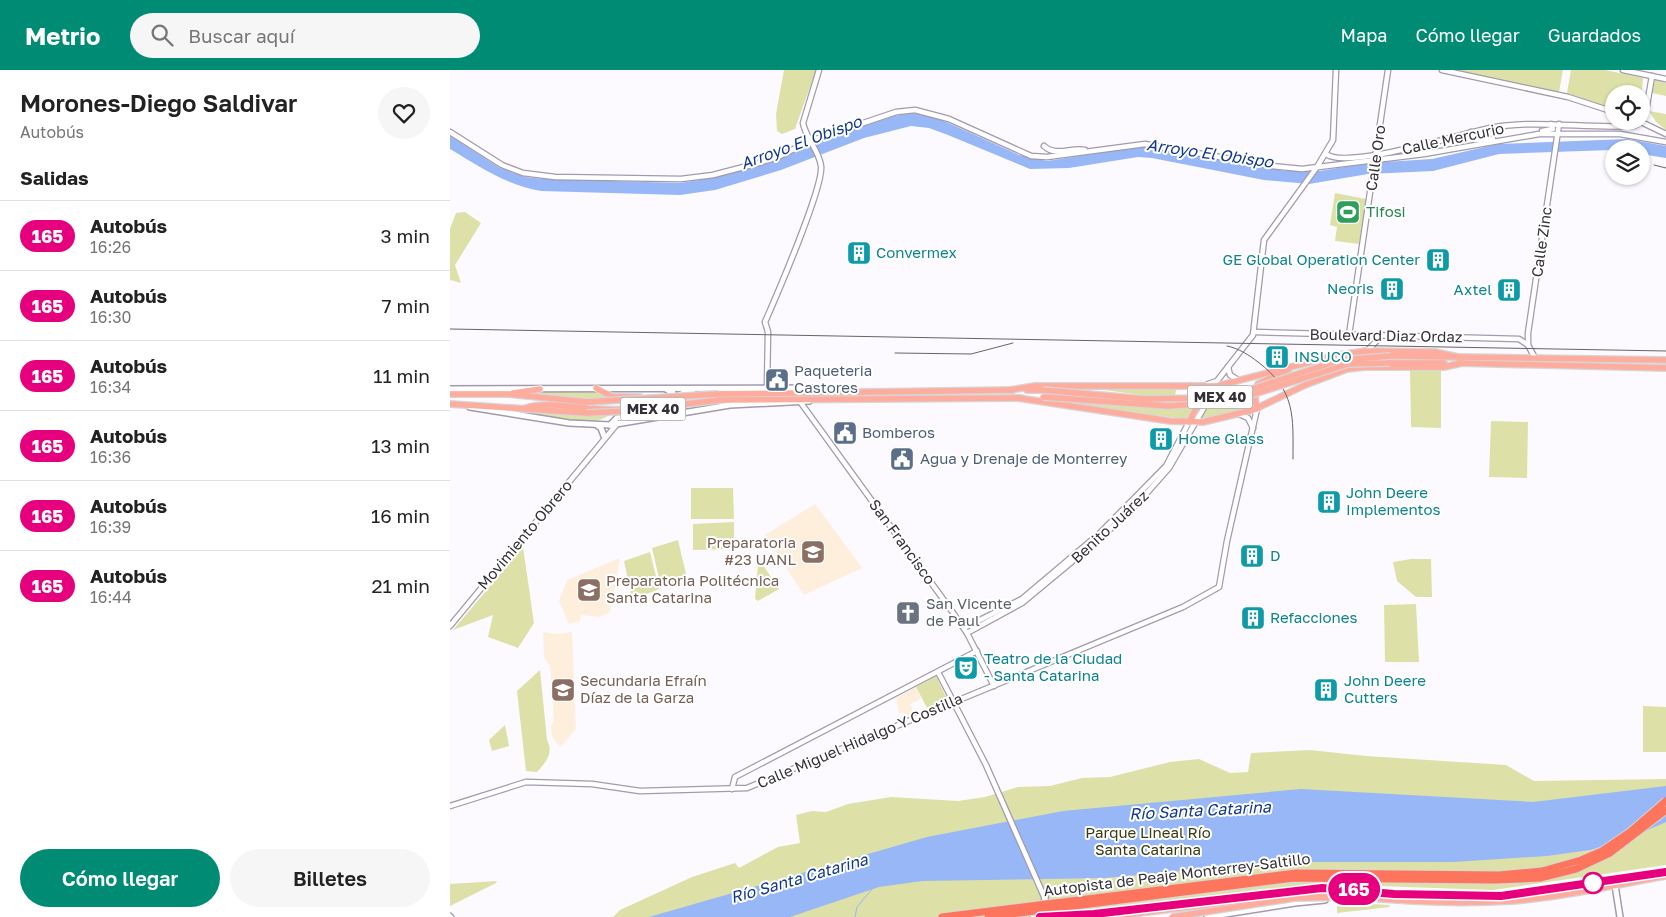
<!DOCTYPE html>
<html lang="es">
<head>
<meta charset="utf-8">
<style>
	body { margin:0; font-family:"Golos Text",sans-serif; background:#f6f6f6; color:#222; height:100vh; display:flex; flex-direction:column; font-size:19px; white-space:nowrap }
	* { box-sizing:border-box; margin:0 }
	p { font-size:16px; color:#767676 }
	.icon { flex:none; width:28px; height:28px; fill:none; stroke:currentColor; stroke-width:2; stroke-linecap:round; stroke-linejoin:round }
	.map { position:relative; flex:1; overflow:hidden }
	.sheet { display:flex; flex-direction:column; background:#fff; width:450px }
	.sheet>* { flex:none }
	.badge { padding:0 10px; border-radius:16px; font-size:18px; line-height:32px }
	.controls { position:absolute; left:1155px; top:15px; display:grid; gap:10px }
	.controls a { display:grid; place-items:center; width:45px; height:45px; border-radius:50%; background:#fff; box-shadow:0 1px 4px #0004; font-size:25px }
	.map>.badge { position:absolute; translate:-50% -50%; box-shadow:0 0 0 2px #fff }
	h2 { padding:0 20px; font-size:19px; line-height:45px }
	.round { display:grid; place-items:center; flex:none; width:52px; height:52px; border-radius:26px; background:#f6f6f6 }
	.summary { display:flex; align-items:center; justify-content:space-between; height:85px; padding:0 20px }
	h1 { font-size:24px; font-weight:600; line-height:38px }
	.cta { display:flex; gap:10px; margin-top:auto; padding:10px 20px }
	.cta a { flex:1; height:58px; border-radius:30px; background:#008c74; color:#fff; font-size:20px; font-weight:600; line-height:58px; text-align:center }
	.cta a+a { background:#f6f6f6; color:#222 }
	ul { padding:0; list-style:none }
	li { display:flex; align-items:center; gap:15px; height:70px; padding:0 20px; border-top:1px solid #e0e0e0 }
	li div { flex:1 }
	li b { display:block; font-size:19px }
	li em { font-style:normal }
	li .badge { min-width:55px; font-weight:700; text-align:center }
	header { display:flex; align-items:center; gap:30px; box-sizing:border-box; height:70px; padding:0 25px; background:#008c74; color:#fff }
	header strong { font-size:24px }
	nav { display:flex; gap:28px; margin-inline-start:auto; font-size:18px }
	.search { width:350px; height:45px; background:#f6f6f6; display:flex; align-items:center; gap:12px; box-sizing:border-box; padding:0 18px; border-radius:28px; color:#767676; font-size:19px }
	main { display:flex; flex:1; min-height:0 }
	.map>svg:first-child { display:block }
	.education { fill:#fdefdc }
	.green { fill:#dde1a7 }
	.water { fill:#97b7f7 }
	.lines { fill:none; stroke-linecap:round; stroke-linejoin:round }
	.stream { stroke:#97b7f7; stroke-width:1 }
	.tertiary-casing { stroke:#a29aad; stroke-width:7 }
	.secondary-casing { stroke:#a29aad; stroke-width:8 }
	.primary-casing { stroke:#d6d6d7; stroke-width:8 }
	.tertiary { stroke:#fff; stroke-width:4.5 }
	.secondary { stroke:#fff; stroke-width:5 }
	.primary { stroke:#feac9d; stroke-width:5.5 }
	.rail { stroke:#66636b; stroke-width:1 }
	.primary-bridge-casing { stroke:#d6d6d7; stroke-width:8; stroke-linecap:butt }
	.motorway-bridge-casing { stroke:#d6d6d7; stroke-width:9; stroke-linecap:butt }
	.primary-bridge { stroke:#feac9d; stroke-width:5.5 }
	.motorway-bridge { stroke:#fd755c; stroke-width:7 }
	.line-casing { stroke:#fff; stroke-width:11 }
	.line { stroke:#e6007e; stroke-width:8 }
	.stop-dot { fill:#fff; stroke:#e6007e; stroke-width:2.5 }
	.labels { text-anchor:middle; stroke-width:4; stroke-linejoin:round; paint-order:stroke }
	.shield { fill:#fff; stroke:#706e74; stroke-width:1 }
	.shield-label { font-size:14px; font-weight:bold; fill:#333038 }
	.street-label { font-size:15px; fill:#333038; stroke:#fff }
	.leisure-label { font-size:15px; fill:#27864d; stroke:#fff; text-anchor:start }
	.culture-label { font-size:15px; fill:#0d838f; stroke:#fff; text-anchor:start }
	.service-label { font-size:15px; fill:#4e5e75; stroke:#fff; text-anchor:start }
	.education-label { font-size:15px; fill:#785e54; stroke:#fff; text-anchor:start }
	.worship-label { font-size:15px; fill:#5b616d; stroke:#fff; text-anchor:start }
	.park-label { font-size:15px; fill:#393a0f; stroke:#fff }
	.water-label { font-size:16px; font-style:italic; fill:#113790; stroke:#fff }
</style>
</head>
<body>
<header>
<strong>Metrio</strong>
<div class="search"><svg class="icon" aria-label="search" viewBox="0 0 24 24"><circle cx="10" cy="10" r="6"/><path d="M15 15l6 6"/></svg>Buscar aquí</div>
<nav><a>Mapa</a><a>Cómo llegar</a><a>Guardados</a></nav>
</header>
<main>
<section class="sheet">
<div class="summary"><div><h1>Morones-Diego Saldivar</h1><p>Autobús</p></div><a class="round"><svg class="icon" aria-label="heart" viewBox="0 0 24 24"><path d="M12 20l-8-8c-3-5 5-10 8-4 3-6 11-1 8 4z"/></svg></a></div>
<h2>Salidas</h2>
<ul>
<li><span class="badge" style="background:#e6007e;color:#fff">165</span><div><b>Autobús</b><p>16:26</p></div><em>3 min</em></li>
<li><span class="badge" style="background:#e6007e;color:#fff">165</span><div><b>Autobús</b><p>16:30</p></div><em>7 min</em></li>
<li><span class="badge" style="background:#e6007e;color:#fff">165</span><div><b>Autobús</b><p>16:34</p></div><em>11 min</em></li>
<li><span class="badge" style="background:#e6007e;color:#fff">165</span><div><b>Autobús</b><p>16:36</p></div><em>13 min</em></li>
<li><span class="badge" style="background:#e6007e;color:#fff">165</span><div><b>Autobús</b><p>16:39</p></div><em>16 min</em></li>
<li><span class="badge" style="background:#e6007e;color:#fff">165</span><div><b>Autobús</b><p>16:44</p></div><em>21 min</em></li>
</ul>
<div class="cta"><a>Cómo llegar</a><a>Billetes</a></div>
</section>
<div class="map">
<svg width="1216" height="847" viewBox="0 0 1216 847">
	<rect width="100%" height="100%" fill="#fcfaff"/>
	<g class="education">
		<path d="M365 434 412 498 354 525 315 465Z"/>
		<path d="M170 488 160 542 149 547 131 545 130 551 119 554 109 531 117 510Z"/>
		<path d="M93 562 107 564 122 562 126 659 110 677 102 666 101 656 104 651 100 596 94 587Z"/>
		<path d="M466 617 471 629 460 634 463 641 459 643 460 646 455 647 453 642 449 644 446 628Z"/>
	</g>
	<g class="green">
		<path d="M334 0H366L345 59 332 64 327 61 326 44Z"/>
		<path d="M1006 0H1113L1109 22Z"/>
		<path d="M1121 0H1155L1193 8 1191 32V24H1164V39L1117 23Z"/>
		<path d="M1205 10 1216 13V26L1202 23Z"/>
		<path d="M1199 41 1216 44V60L1206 52Z"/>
		<path d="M885 123 916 129 909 174 885 171 887 157 880 155Z"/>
		<path d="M15 142 31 153 5 195 11 213 1 210 0 212V159L6 143Z"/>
		<path d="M991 300V358L961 357 960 301Z"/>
		<path d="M646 319 726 320 725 326 692 325Z"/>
		<path d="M94 321 150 322 157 326C142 334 92 325 74 323Z"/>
		<path d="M801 327 803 336 770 347 749 350 756 337Z"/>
		<path d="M584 330 701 338H744L736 349Z"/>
		<path d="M58 341H71L158 346C139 359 79 347 58 341Z"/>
		<path d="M1041 351 1078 352 1077 408 1039 407Z"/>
		<path d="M241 418H283L284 449H241Z"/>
		<path d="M284 452V479L243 480V454Z"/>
		<path d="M228 470 237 508 211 517 202 478Z"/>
		<path d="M73 477 84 553 68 578 38 567 43 545 3 560Z"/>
		<path d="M200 482 209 519 182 530 174 491Z"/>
		<path d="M961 489H981L982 527H966L947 511 943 492Z"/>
		<path d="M311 492 329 519 308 531 305 529 308 494Z"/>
		<path d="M966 534 969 592H935L934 535Z"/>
		<path d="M90 600 97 670C104 683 96 692 87 702L76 701 67 621Z"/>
		<path d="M486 606 497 629 477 638 466 617Z"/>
		<path d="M1193 636 1216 637V682H1193Z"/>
		<path d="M55 655 59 676 42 681 39 670Z"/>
		<path d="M860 680 916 686 1056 695 1084 711 1216 709V795L1043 820 899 815 810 819 708 844 682 847H163L170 840 242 807 285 793 289 798 328 777 350 773 346 745 362 741 376 742 398 734 441 727 508 731 535 727 568 717 600 716 632 708 660 707 720 692 749 689 780 703 798 702 801 683Z"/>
		<path d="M47 811 46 813 0 836V814Z"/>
		<path d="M887 832 939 835 940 837 887 843Z"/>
	</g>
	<g class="water">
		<path d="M463 43 481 45 569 85 597 91 689 77H704L835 101H870L919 93 982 89 1048 74 1177 69 1216 76V88L1191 84V79L1049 84 983 101 918 104 859 114 814 110 702 88 688 87 619 98 580 99 498 65 479 58 461 56 414 68 331 100 265 120 230 125 91 121C56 115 30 97 0 79V66L50 98 75 107 93 109 230 113 262 108 328 90 374 69 444 46Z"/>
		<path d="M1216 716V752L1173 771 1140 780 1097 786 1004 792H831L655 808 472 811 429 817 340 847H199L477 767 613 741 851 719 1083 732Z"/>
	</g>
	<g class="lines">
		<path class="stream" d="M405 847 407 837 422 819"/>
		<defs>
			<g id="tertiary">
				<path d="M992 0 1118 27 1164 42"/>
				<path d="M1173 0 1216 9"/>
				<path d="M1189 51 1216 64"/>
				<path d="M1191 51 1196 41 1202 6"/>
				<path d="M1092 61 1103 59 1101 54"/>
				<path d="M0 62 52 95 73 103 105 107 231 109 263 105 309 93 330 86 360 71 446 42 465 40 499 49 581 86 597 87 695 74 822 96 852 99 974 84 1089 64H1170L1216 72"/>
				<path d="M1021 62 1025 70 1043 69"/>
				<path d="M594 76C606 87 621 77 635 80"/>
				<path d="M876 84C896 100 1011 64 1040 58 1087 49 1134 59 1181 56 1186 56 1188 54 1191 51"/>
				<path d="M804 262 1069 269 1078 275"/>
				<path d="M899 265 938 0"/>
				<path d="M918 280 932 265"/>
				<path d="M1085 288 1078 275V263L1109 54"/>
				<path d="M778 297 780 305 788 310"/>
				<path d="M758 314 767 311 803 265 814 170 867 97 883 70 886 0"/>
				<path d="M317 317 318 262 315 252C326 227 374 116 371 96 369 80 356 69 353 53L369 0"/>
				<path d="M351 333 501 540 517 563 544 616"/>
				<path d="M789 344 798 348 803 358"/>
				<path d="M0 556 167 354"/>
				<path d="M514 558 572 529 649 464 716 396 739 352"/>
				<path d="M517 563 572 533 654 465 688 433 719 398 767 315"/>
				<path d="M488 602 536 695 596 831"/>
				<path d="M282 719 285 707 527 581"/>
				<path d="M0 736 76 712 142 714 190 721 297 718 733 537 769 517 777 471 807 339"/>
				<path d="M0 846 1 847"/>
			</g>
			<g id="secondary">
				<path d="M0 319 374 318 400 321"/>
				<path d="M216 319 223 323 226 330 222 345"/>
				<path d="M20 337 119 353 160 355 280 335 359 331"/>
				<path d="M147 355 151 358 154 366"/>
				<path d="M160 355 167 348 196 344 225 326 243 320"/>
				<path d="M1165 815 1170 847"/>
				<path d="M583 847 593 838 595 828"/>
				<path d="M590 847 644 844 852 819 883 818 920 822"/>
				<path d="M757 847 845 833 875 830"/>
			</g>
			<g id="primary">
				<path d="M941 286 1216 290"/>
				<path d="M940 293H994"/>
				<path d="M1008 293 1216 298"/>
				<path d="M560 320 585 316H767L883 286 916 281 985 282 1008 287"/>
				<path d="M577 320H593"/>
				<path d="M63 323 90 319"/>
				<path d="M0 324H57L137 332"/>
				<path d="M268 324 563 320"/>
				<path d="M568 328 720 351 753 352 803 340 855 315 897 299 915 297H994L1012 293"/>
				<path d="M269 330 571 328"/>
				<path d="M0 334 137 343"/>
				<path d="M76 338C105 327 164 350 192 334L190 327H163L146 318"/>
				<path d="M807 339 805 328 808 314 839 299"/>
				<path d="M739 352C746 339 754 328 741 316"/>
				<path d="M910 823 1005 827 1051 826 1216 802"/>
				<path d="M909 827C960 832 1011 834 1062 831 1113 827 1165 815 1216 806"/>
			</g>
		</defs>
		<use href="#tertiary" class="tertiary-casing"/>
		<use href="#secondary" class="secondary-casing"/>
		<use href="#primary" class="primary-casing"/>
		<use href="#tertiary" class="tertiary"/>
		<use href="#secondary" class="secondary"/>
		<use href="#primary" class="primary"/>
		<g class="rail">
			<path d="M1204 95 1216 98"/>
			<path d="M0 259 1216 281"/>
			<path d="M777 276C788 278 799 285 808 292 846 321 843 346 843 389"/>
			<path d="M445 283 521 284 563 273"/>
		</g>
		<defs>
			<g id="primary-bridge">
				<path d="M593 320 695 329 762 328 799 320 890 290 941 286"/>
				<path d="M593 327 718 336 763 333 801 325 898 294 940 293"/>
				<path d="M137 332 268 324"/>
				<path d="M137 343 178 341 269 330"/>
				<path d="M657 847 852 823H910"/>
				<path d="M722 847 845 828 909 827"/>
			</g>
			<g id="motorway-bridge">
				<path d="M492 847 847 803 1049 805 1092 801 1131 790 1152 781 1180 762 1216 731"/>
				<path d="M538 847 844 808 1045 810 1090 808 1126 799 1160 783 1216 740"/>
			</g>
		</defs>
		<use href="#primary-bridge" class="primary-bridge-casing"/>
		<use href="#motorway-bridge" class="motorway-bridge-casing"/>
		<use href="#primary-bridge" class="primary-bridge"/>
		<use href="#motorway-bridge" class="motorway-bridge"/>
	</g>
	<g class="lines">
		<defs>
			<path id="line" d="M590 847 644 844 872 818 944 824 1051 826 1216 802"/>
		</defs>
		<use href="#line" class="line-casing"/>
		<use href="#line" class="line"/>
	</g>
	<defs>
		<symbol id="stadium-square" viewBox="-11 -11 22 22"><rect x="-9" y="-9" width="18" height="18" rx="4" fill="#2e9e5b" stroke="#fff"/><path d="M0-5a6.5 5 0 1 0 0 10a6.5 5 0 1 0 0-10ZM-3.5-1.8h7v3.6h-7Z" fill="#fff"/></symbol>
		<symbol id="building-square" viewBox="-11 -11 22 22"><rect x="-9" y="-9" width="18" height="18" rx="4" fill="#0f9aa8" stroke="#fff"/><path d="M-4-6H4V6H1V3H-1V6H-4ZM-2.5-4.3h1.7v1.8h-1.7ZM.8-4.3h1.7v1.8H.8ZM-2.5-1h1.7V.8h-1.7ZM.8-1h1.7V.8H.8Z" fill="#fff"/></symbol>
		<symbol id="civic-square" viewBox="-11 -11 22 22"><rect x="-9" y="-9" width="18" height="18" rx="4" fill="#5c6f8a" stroke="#fff"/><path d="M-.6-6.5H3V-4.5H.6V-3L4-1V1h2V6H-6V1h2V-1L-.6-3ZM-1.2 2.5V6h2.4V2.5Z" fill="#fff"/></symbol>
		<symbol id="school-square" viewBox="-11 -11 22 22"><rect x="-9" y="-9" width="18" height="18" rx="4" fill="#8d6e63" stroke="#fff"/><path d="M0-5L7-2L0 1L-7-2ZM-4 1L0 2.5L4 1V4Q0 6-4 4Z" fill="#fff"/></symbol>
		<symbol id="university-square" viewBox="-11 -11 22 22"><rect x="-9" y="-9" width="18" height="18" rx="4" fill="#8d6e63" stroke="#fff"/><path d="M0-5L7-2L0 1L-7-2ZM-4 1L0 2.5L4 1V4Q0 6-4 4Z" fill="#fff"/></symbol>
		<symbol id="church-square" viewBox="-11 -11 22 22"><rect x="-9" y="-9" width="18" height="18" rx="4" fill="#6b7280" stroke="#fff"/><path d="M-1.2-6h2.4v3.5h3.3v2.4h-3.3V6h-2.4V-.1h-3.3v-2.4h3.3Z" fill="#fff"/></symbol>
		<symbol id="theatre-square" viewBox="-11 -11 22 22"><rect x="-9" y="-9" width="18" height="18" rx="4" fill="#0f9aa8" stroke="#fff"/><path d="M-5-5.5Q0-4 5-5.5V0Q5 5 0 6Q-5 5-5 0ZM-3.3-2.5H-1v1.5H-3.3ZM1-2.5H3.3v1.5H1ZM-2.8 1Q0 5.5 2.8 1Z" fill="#fff"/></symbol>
	</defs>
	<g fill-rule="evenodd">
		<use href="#stadium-square" x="884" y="128" width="28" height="28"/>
		<use href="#building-square" x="395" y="169" width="28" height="28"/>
		<use href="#building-square" x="974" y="176" width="28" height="28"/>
		<use href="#building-square" x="928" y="205" width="28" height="28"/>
		<use href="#building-square" x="1045" y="206" width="28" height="28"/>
		<use href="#building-square" x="813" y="273" width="28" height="28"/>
		<use href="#civic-square" x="313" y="296" width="28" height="28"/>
		<use href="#civic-square" x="381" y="349" width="28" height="28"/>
		<use href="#building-square" x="697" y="355" width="28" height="28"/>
		<use href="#civic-square" x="438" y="375" width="28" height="28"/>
		<use href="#building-square" x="865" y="418" width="28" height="28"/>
		<use href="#school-square" x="349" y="468" width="28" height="28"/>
		<use href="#building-square" x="788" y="472" width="28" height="28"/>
		<use href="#university-square" x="125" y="506" width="28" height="28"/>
		<use href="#church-square" x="444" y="529" width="28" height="28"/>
		<use href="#building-square" x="789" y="534" width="28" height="28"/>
		<use href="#theatre-square" x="502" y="584" width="28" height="28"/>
		<use href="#school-square" x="99" y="606" width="28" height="28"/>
		<use href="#building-square" x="862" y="606" width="28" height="28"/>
	</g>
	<circle class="stop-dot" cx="1143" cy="813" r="10"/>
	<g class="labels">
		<g class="shield">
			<rect x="737.5" y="315.5" width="65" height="23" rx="4"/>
			<rect x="170.5" y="327.5" width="65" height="23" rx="4"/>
		</g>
		<g class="shield-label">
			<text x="770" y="332">MEX 40</text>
			<text x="203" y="344">MEX 40</text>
		</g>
		<g class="street-label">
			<text transform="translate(1003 69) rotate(-12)" y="5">Calle Mercurio</text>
			<text transform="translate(926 88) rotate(-82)" y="5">Calle Oro</text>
			<text transform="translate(1092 172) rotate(-82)" y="5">Calle Zinc</text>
			<text transform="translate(936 266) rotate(1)" y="5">Boulevard Diaz Ordaz</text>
			<text transform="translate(660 457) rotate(-43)" y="5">Benito Juárez</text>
			<text transform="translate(75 465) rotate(-50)" y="5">Movimiento Obrero</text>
			<text transform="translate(452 472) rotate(54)" y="5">San Francisco</text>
			<text transform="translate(410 671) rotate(-23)" y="5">Calle Miguel Hidalgo Y Costilla</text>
			<text transform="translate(727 805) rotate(-7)" y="5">Autopista de Peaje Monterrey-Saltillo</text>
		</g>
		<g class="leisure-label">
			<text x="916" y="147">Tifosi</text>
		</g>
		<g class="culture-label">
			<text x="426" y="188">Convermex</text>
			<text x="970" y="195" text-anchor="end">GE Global Operation Center</text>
			<text x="924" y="224" text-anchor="end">Neoris</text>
			<text x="1042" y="225" text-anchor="end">Axtel</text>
			<text x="844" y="292">INSUCO</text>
			<text x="728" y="374">Home Glass</text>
			<text x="896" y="428">John Deere<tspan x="896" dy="17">Implementos</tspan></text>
			<text x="820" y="491">D</text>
			<text x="820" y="553">Refacciones</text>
			<text x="534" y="594">Teatro de la Ciudad<tspan x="534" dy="17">- Santa Catarina</tspan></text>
			<text x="894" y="616">John Deere<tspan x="894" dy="17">Cutters</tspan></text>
		</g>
		<g class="service-label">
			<text x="344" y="306">Paqueteria<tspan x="344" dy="17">Castores</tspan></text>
			<text x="412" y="368">Bomberos</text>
			<text x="470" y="394">Agua y Drenaje de Monterrey</text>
		</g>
		<g class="education-label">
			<text x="346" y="478" text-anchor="end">Preparatoria<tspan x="346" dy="17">#23 UANL</tspan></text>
			<text x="156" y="516">Preparatoria Politécnica<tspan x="156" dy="17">Santa Catarina</tspan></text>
			<text x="130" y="616">Secundaria Efraín<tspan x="130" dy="17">Díaz de la Garza</tspan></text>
		</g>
		<g class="worship-label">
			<text x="476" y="539">San Vicente<tspan x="476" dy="17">de Paul</tspan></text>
		</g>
		<g class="park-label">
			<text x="698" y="768">Parque Lineal Río<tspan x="698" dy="17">Santa Catarina</tspan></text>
		</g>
		<g class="water-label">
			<text transform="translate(351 72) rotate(-20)" y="6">Arroyo El Obispo</text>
			<text transform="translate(760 83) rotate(8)" y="6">Arroyo El Obispo</text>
			<text transform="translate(750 740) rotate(-3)" y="6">Río Santa Catarina</text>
			<text transform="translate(349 808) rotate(-16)" y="6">Río Santa Catarina</text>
		</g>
	</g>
</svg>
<div class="controls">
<a><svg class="icon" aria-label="locate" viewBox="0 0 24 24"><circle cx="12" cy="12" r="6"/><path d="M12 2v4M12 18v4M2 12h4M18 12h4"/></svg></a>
<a><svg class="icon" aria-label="layers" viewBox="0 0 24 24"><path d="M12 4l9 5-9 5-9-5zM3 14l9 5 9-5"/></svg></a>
</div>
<b class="badge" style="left:904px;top:819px;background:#e6007e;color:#fff">165</b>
</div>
</main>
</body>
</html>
